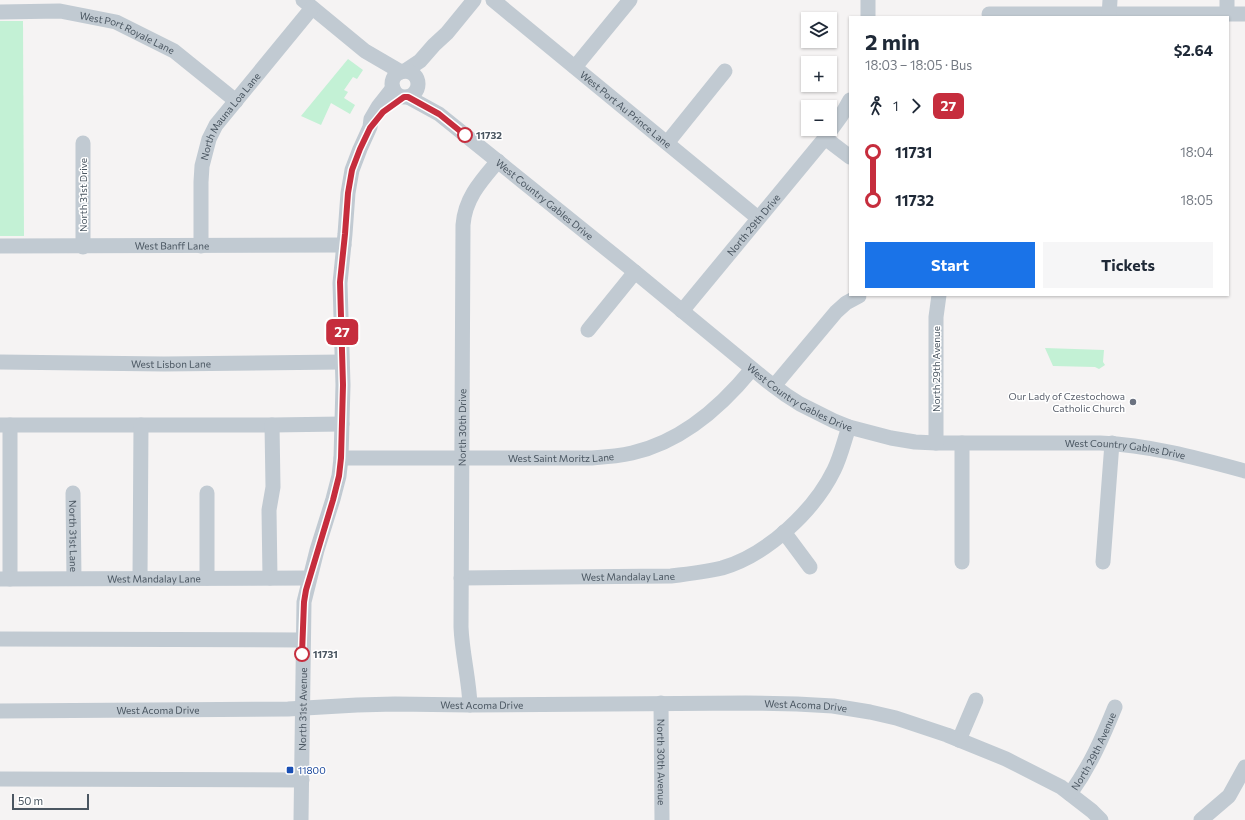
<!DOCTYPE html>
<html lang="en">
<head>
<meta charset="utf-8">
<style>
	body { margin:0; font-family:Commissioner,sans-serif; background:#f6f6f7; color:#1f2937; height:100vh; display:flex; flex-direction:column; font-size:15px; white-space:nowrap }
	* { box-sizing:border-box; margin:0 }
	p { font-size:13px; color:#747a83 }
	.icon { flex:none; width:22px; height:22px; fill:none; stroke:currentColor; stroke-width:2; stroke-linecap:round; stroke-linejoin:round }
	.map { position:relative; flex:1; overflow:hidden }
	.side { position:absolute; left:849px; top:16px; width:380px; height:280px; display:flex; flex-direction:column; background:#fff; border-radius:0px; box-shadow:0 1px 3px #0004 }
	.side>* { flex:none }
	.badge { padding:0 8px; border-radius:6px; font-size:14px; line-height:26px }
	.buttons { position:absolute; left:801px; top:12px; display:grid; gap:8px }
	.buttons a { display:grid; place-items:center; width:36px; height:36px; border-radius:0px; background:#fff; box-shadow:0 1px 3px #0004; font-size:20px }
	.scale { position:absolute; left:12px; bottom:10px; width:77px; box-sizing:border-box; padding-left:4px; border:2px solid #4a5661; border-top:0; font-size:11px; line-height:14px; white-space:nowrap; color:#4a5661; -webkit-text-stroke:3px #fff; paint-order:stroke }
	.map>.badge { position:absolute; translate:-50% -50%; box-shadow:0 0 0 2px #fff }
	.legs { display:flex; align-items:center; gap:6px; height:44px; padding:0 16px; font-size:13px }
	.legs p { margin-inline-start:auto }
	.headline { display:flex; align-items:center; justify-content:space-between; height:68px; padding:0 16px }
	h1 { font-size:22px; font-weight:700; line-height:30px }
	.cta { display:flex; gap:8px; margin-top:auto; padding:8px 16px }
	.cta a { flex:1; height:46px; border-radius:0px; background:#1a73e8; color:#fff; font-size:16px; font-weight:700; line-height:46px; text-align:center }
	.cta a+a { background:#f6f6f7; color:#1f2937 }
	ul { padding:0 16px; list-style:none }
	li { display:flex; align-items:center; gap:14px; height:48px; font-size:15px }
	li i { display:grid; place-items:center; width:6px; height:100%; margin:0 5px; background:currentColor }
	li i::after { content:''; width:10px; height:10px; margin:-5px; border:3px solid; border-radius:50%; background:#fff }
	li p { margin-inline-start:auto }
	li:first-child i { background:linear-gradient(#0000 50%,currentColor 0) }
	li:last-child i { background:linear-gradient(currentColor 50%,#0000 0) }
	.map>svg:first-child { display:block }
	.green { fill:#c3f1d5 }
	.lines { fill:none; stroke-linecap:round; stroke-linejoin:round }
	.minor { stroke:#c1cad2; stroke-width:15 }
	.line-1-casing { stroke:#fff; stroke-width:9 }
	.line-1 { stroke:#c62d3d; stroke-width:6 }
	.stop-1-dot { fill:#fff; stroke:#c62d3d; stroke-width:2 }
	.worship-dot { fill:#6b7280; stroke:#fff; stroke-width:1.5 }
	.transit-dot { fill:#1a4fb4; stroke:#fff; stroke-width:1.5 }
	.labels { text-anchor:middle; stroke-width:3; stroke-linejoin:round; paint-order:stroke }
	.street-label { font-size:10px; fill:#4a5661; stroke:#fff }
	.stop-label { font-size:10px; font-weight:bold; fill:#4a5661; stroke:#fff; text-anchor:start }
	.worship-label { font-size:10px; fill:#5b616d; stroke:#fff; text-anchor:end }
	.transit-label { font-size:10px; fill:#164399; stroke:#fff; text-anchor:start }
</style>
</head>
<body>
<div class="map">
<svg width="1245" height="820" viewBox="0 0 1245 820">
	<rect width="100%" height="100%" fill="#f5f3f3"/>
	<g class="green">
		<path d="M0 21H23L24 236H0Z"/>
		<path d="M348 59 363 70 357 79 353 77 344 90 348 92 344 98 355 105 350 114 331 103 321 125 301 116Z"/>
		<path d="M1045 348 1104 350 1103 362 1105 365 1099 369 1095 367 1053 366Z"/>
	</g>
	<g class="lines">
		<g class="minor">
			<path d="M303 0 365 51 401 72"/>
			<path id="s1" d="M493 0 758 218"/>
			<path d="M1227 0V14"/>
			<path id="s2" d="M0 12 60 11 116 22 174 51 236 101"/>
			<path d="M989 14H1245"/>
			<path d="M868 17V0"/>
			<path d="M1109 17 1110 0"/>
			<path d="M575 67 630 0"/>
			<path d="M405 71 420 61 434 45 447 33 474 0"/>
			<circle cx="405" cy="84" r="13"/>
			<path id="s3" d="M408 97 439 114 635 272 766 380 786 395 800 404 834 421 849 427 891 438 915 442 936 443H1100C1150 445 1197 458 1245 471"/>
			<path d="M825 138 850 157"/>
			<path d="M83 143V247"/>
			<path d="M667 143 725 71"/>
			<path id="s4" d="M0 246 344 245"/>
			<path id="s5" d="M201 246V182L202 166 209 139 216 125 312 8"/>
			<path id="s6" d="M682 311 825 138 841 116 850 100"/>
			<path d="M588 330 635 272"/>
			<path id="s7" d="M0 362 164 364 342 362"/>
			<path d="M774 386 836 312 846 303 859 296"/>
			<path d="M0 425H272L342 424"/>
			<path d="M10 425V579"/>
			<path d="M936 443V317L939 295"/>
			<path id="s8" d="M341 458H592C606 457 619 456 632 453 681 442 721 407 752 369"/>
			<path id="s9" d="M73 493 74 578"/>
			<path d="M207 493V578"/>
			<path d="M784 532 810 567"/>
			<path d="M962 562V443"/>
			<path d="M1103 562 1112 443"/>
			<path d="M140 578 141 425"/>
			<path d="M270 578 269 510 273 487 272 425"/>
			<path id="s10" d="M461 578 671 576C688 574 705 572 722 568 767 555 814 511 834 470 841 456 844 441 849 427"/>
			<path id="s11" d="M0 579 309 578"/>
			<path d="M0 639 302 640"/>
			<path id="s12" d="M661 703 662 820"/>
			<path id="s13" d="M470 705C469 679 462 653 461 627L463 225C465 198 481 181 498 161"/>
			<path id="s14" d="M0 711 288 709 357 705 395 704 470 705 746 703 797 704 833 706 870 712 896 718 947 735 1006 759 1061 787 1092 811 1101 820"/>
			<path d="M959 740 976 700"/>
			<path d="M0 779 302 780"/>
			<path id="s15" d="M1070 794C1090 766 1102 739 1115 707"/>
			<path id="s16" d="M301 820 304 602 317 550 333 499 339 476 341 458 343 385 340 283 345 234 348 193 352 170 360 149 370 127 371 119 378 107 393 88"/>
			<path d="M1201 820 1229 796 1245 767"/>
		</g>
	</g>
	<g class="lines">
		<defs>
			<path id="line-1" d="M302 654 304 602 306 590 333 500 339 476 341 458 343 385 340 282 345 234 348 193 352 170 360 149 370 128 383 112 404 97H408L439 114 465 135"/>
		</defs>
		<use href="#line-1" class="line-1-casing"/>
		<use href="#line-1" class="line-1"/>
	</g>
	<g class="stop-1-dot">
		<circle cx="465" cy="135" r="7"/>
		<circle cx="302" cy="654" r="7"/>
	</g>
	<circle class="worship-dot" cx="1133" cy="402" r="4"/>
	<rect class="transit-dot" x="286" y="766" width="8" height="8" rx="2"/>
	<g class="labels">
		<g class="street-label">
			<text dy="4" stroke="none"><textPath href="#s2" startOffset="131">West Port Royale Lane</textPath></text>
			<text dy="4" stroke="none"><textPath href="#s1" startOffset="172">West Port Au Prince Lane</textPath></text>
			<text dy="4" stroke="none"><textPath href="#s5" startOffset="138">North Mauna Loa Lane</textPath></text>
			<text transform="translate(83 195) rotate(-90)" y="4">North 31st Drive</text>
			<text dy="4" stroke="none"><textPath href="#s3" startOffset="171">West Country Gables Drive</textPath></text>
			<text dy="4" stroke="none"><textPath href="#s6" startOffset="112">North 29th Drive</textPath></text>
			<text dy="4" stroke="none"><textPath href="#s4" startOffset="172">West Banff Lane</textPath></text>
			<text dy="4" stroke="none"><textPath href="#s7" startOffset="171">West Lisbon Lane</textPath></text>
			<text transform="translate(936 369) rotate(-90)" y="4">North 29th Avenue</text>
			<text dy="4" stroke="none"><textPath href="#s3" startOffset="495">West Country Gables Drive</textPath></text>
			<text dy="4" stroke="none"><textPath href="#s13" startOffset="278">North 30th Drive</textPath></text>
			<text dy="4" stroke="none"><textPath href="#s3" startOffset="831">West Country Gables Drive</textPath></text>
			<text dy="4" stroke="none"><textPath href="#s8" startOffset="220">West Saint Moritz Lane</textPath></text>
			<text dy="4" stroke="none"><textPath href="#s9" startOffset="43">North 31st Lane</textPath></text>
			<text dy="4" stroke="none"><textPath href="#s10" startOffset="167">West Mandalay Lane</textPath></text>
			<text dy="4" stroke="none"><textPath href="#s11" startOffset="154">West Mandalay Lane</textPath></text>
			<text dy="4" stroke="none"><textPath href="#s14" startOffset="482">West Acoma Drive</textPath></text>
			<text dy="4" stroke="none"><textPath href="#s14" startOffset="806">West Acoma Drive</textPath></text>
			<text dy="4" stroke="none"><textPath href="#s16" startOffset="111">North 31st Avenue</textPath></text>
			<text dy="4" stroke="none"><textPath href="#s14" startOffset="158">West Acoma Drive</textPath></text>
			<text dy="4" stroke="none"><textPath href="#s15" startOffset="49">North 29th Avenue</textPath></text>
			<text dy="4" stroke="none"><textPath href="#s12" startOffset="59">North 30th Avenue</textPath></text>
		</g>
		<g class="stop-label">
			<text x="476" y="139">11732</text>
			<text x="313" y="658">11731</text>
		</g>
		<g class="worship-label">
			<text x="1125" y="400">Our Lady of Czestochowa<tspan x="1125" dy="12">Catholic Church</tspan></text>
		</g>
		<g class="transit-label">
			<text x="298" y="774">11800</text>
		</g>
	</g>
</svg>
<div class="buttons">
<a><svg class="icon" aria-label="layers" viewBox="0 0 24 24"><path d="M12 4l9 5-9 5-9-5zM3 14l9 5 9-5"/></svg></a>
<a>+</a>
<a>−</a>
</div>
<div class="scale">50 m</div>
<b class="badge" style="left:342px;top:332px;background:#c62d3d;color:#fff">27</b>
<section class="side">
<div class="headline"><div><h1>2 min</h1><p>18:03 – 18:05 · Bus</p></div><b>$2.64</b></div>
<div class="legs"><svg class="icon" aria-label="walk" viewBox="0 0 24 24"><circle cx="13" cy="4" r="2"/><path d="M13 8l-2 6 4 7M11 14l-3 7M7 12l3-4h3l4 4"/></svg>1<svg class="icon" aria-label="forward" viewBox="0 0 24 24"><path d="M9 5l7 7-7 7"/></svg><b class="badge" style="background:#c62d3d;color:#fff">27</b></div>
<ul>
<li><i style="color:#c62d3d"></i><b>11731</b><p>18:04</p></li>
<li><i style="color:#c62d3d"></i><b>11732</b><p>18:05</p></li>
</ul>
<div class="cta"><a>Start</a><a>Tickets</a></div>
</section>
</div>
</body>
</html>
